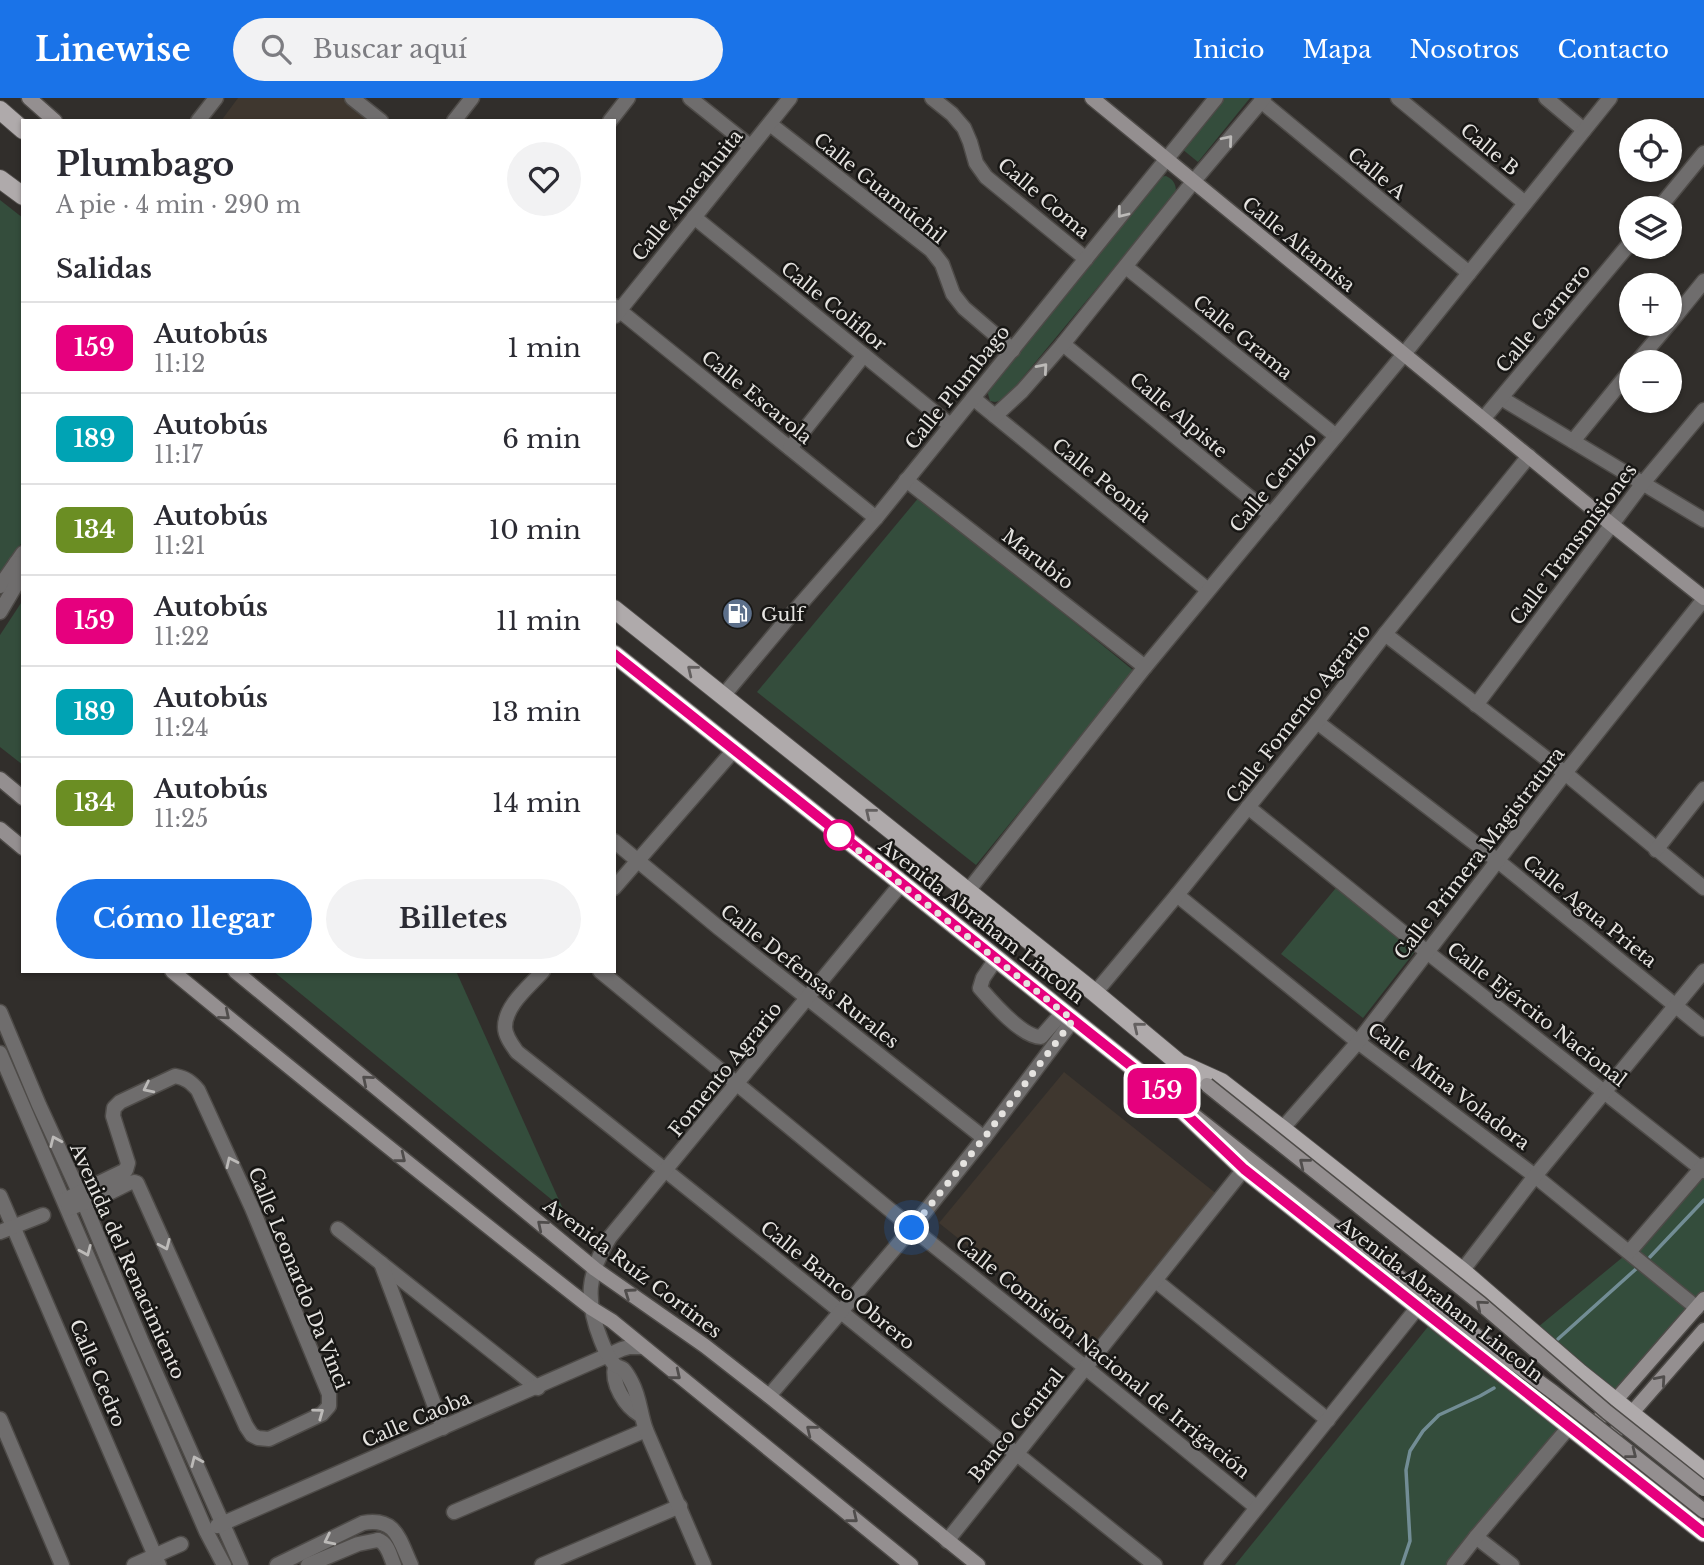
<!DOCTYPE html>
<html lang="es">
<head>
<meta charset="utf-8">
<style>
	body { margin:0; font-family:"Libre Baskerville",serif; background:#f2f2f3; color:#2b2b33; height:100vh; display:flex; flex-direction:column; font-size:26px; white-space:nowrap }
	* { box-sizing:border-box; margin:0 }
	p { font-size:23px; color:#7c7c81 }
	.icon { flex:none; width:38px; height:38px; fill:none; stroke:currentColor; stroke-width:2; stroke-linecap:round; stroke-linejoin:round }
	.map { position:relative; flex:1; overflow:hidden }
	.panel { position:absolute; left:21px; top:21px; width:595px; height:854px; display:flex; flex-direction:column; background:#fff; border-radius:0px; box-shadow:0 2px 5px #0004 }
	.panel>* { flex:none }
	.badge { padding:0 14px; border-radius:10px; font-size:24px; line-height:46px }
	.controls { position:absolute; left:1619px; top:21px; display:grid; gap:14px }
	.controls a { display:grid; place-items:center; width:63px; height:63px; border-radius:50%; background:#fff; box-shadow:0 2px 5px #0004; font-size:35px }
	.you { position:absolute; width:35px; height:35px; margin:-18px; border:5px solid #fff; border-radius:50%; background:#1a73e8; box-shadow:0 0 0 10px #1a73e833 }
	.map>.badge { position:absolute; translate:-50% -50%; box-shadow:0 0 0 4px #fff }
	h2 { padding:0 35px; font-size:26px; line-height:63px }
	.round { display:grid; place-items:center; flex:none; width:74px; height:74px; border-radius:37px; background:#f2f2f3 }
	.overview { display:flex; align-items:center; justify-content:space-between; height:119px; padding:0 35px }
	h1 { font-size:33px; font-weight:800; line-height:52px }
	.action { display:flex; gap:14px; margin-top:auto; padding:14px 35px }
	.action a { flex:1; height:80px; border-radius:42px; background:#1a73e8; color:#fff; font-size:28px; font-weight:800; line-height:80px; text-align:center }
	.action a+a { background:#f2f2f3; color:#2b2b33 }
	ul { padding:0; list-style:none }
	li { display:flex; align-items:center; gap:21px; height:91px; padding:0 35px; border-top:2px solid #e1e1e2 }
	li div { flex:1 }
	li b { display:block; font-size:26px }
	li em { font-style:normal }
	li .badge { min-width:77px; font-weight:700; text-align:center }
	header { display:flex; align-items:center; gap:42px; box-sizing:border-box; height:98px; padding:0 35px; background:#1a73e8; color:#fff }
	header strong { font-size:33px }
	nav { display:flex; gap:38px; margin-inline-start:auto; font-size:24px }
	.search { width:490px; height:63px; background:#f2f2f3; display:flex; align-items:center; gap:18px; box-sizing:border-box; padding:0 24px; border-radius:38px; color:#7c7c81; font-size:26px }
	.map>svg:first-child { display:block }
	.built { fill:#3f372f }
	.green { fill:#344d3c }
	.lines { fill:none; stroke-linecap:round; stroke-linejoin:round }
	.stream { stroke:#728d95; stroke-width:3.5 }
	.street-casing { stroke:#4e4b48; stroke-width:17 }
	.secondary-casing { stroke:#4e4b48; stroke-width:17 }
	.primary-casing { stroke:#4e4b48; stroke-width:20 }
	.street { stroke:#6f6d6d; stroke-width:14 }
	.secondary { stroke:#948f90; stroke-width:14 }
	.primary { stroke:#afaaab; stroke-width:18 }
	.secondary-bridge-casing { stroke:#4e4b48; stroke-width:17; stroke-linecap:butt }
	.secondary-bridge { stroke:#948f90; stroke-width:14 }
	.oneway { stroke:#bcbab8 }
	.oneway2 { stroke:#646060 }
	.oneway3 { stroke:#504d4c }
	.line-casing { stroke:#fff; stroke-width:16 }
	.line { stroke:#e6007e; stroke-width:10 }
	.walk { stroke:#e5e3e0; stroke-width:7; stroke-dasharray:0 12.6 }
	.stop-dot { fill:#fff; stroke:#e6007e; stroke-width:3.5 }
	.labels { text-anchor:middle; stroke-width:5; stroke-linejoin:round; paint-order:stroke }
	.street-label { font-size:19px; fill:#e5e3e0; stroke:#181715 }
	.poi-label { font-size:19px; fill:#e5e3e0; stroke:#181715; text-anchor:start }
</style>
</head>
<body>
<header>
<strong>Linewise</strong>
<div class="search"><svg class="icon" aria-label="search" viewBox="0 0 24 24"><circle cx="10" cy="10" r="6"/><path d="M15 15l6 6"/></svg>Buscar aquí</div>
<nav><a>Inicio</a><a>Mapa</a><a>Nosotros</a><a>Contacto</a></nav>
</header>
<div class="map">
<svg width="1704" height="1467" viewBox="0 0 1704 1467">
	<rect width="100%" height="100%" fill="#312e2b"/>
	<g class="built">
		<path d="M238 0H342L370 23H221Z"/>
		<path d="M1064 974 1218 1097 1094 1249 939 1125Z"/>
	</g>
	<g class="green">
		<path d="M1224 0H1250L1198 64 1182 51Z"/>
		<path d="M1166 78C1174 82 1176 86 1176 95L1004 302 995 304 990 303 987 292 1158 79Z"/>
		<path d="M0 102 23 120V443L0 475Z"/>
		<path d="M920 398 1134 573 976 767 757 594Z"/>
		<path d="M23 502V667L0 649V537Z"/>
		<path d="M1340 785 1416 852 1363 920 1281 856Z"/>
		<path d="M273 873H456L563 1111Z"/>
		<path d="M1704 1067V1201L1615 1302 1532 1234 1629 1154Z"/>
		<path d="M1431 1225 1564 1327 1450 1467H1235Z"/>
	</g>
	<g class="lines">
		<g class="stream">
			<path d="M1650 1159 1704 1102"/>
			<path d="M1558 1241 1636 1171"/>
			<path d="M1402 1467 1410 1443 1406 1372 1410 1353 1423 1333 1439 1317 1480 1298 1494 1290"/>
		</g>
		<defs>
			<g id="street">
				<path d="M352 0 381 23"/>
				<path d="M690 0 750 48"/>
				<path d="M932 0 952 16 964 30 970 44 976 65 986 79 1086 161"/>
				<path d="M1398 0 1525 105"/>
				<path d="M1546 0 1584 32"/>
				<path d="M1261 3 1469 175"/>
				<path d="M198 23 216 0"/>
				<path d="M454 23 472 0"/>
				<path d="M610 23 628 0"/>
				<path d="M770 26 931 152 942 166 953 196 964 210 1013 252"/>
				<path d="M1659 110 1704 55"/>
				<path d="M694 119 950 327"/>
				<path d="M1126 169 1336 338"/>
				<path d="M614 208 876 420"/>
				<path d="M615 218 790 0"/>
				<path d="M1670 225 1704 183"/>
				<path d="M1063 246 1271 417"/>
				<path d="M1637 264 1669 226"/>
				<path d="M973 300 1208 492"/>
				<path d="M1501 300 1704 422"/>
				<path d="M995 318 1022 293 1063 246 1193 84 1264 0"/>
				<path d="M1484 320 1631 144"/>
				<path d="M1573 343 1631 272"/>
				<path d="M790 350 864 257"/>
				<path d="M906 382 1145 569"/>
				<path d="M0 488 23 455"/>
				<path d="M0 514 16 487V465"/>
				<path d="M1385 536 1565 675 1704 790"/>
				<path d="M723 598 784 525 876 420 1216 0"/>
				<path d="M1476 607 1643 385 1704 312"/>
				<path d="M1317 624 1498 763 1704 931"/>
				<path d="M1248 709 1427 854 1704 1073"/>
				<path d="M614 743 719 830 984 1040"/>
				<path d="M1656 752 1704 691"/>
				<path d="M614 790 734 652"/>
				<path d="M968 793 1145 569 1404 256 1610 0"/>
				<path d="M1177 797 1358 944 1535 1078 1697 1210"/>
				<path d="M996 861 983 880 980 890C992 904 1022 939 1041 939L1063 914"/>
				<path d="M543 873C530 888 505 907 505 929 505 938 512 947 517 954 731 1123 942 1297 1155 1467"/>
				<path d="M600 873 912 1130 1086 1270 1256 1409"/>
				<path d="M1095 895 1177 797 1317 624 1385 536 1529 358"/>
				<path d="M0 914 39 1007 84 1105 141 1242 241 1467"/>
				<path d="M0 955 206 1433 224 1467"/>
				<path d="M1282 1031 1358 944 1565 675 1704 501"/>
				<path d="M0 1098 159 1467"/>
				<path d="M64 1102 126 1072 128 1065 113 1018 114 1010 120 1004 175 978C186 980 191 984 198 992L252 1110 329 1296V1308L322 1316 269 1341 258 1340 252 1337 246 1328 137 1085 134 1084 129 1085 109 1095 68 1111"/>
				<path d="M338 1131 538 1290"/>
				<path d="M0 1134 43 1117"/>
				<path d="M1629 1154 1704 1067"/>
				<path d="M381 1165 443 1330"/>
				<path d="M1462 1173 1535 1078 1704 873"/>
				<path d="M1156 1183 1328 1322"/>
				<path d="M615 1268C611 1286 625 1308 640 1317"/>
				<path d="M769 1298 912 1130 984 1040 1073 922"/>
				<path d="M0 1321 62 1467"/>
				<path d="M454 1414 646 1332"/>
				<path d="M217 1428 622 1251 629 1249H642"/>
				<path d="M1476 1439 1512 1467"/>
				<path d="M378 1442C388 1445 390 1458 394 1467"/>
				<path d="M947 1443 1244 1071"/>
				<path d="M134 1467 181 1446"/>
				<path d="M277 1467 363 1425C396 1419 399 1441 411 1467"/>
				<path d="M308 1467 358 1446 378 1442"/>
				<path d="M542 1467 680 1408"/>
				<path d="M704 1467 646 1332C640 1316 640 1300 632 1285 630 1281 626 1274 623 1271 620 1269 616 1269 614 1266 608 1259 604 1250 601 1242 585 1202 587 1176 610 1139L901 786"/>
				<path d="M1211 1467 1418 1209"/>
				<path d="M1454 1467 1476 1439 1570 1328"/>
			</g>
			<g id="secondary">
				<path d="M29 0 55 23"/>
				<path d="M1092 0 1611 426 1704 500"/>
				<path d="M0 681 23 700"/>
				<path d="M0 731 23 750"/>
				<path d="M172 873C310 987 450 1099 591 1210L612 1223 911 1467"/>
				<path d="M235 873 595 1171 705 1248 769 1298 978 1467"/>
				<path d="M1587 1335 1704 1201"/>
				<path d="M1603 1348 1704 1232"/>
			</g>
			<g id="primary">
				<path d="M0 12 23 32"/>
				<path d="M0 81 23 98"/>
				<path d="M614 511 1095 895 1179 965 1221 984 1282 1031 1462 1173 1580 1275 1704 1374"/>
				<path d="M614 556 1160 991 1244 1071 1704 1435"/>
			</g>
		</defs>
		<use href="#street" class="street-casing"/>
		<use href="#secondary" class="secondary-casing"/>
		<use href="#primary" class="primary-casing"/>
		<use href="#street" class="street"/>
		<use href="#secondary" class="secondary"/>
		<use href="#primary" class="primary"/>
		<defs>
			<g id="secondary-bridge">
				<path d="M1207 987 1481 1206 1607 1314 1704 1391"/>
				<path d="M1191 1015 1436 1208 1553 1294 1704 1413"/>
			</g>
		</defs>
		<use href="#secondary-bridge" class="secondary-bridge-casing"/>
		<use href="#secondary-bridge" class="secondary-bridge"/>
	</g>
	<defs><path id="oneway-chevron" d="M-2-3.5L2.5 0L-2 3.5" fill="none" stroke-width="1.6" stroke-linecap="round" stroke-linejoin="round" transform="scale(1.75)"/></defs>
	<g class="oneway">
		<use href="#oneway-chevron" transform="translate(1228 42) rotate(-50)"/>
		<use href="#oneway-chevron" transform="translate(1122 115) rotate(128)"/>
		<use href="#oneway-chevron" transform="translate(1043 270) rotate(-49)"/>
		<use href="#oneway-chevron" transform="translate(148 990) rotate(154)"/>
		<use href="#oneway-chevron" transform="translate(55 1043) rotate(-114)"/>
		<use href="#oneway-chevron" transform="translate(231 1064) rotate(-115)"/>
		<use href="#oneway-chevron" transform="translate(165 1147) rotate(66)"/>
		<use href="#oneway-chevron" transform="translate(86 1153) rotate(67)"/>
		<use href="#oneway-chevron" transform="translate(319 1315) rotate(-36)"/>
		<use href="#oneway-chevron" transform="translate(196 1363) rotate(-114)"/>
		<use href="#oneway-chevron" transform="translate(329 1442) rotate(154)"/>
	</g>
	<g class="oneway2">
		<use href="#oneway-chevron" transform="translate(692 572) rotate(-141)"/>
		<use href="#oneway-chevron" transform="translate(870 715) rotate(-141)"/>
		<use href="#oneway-chevron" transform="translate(1138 929) rotate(-141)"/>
	</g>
	<g class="oneway3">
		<use href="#oneway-chevron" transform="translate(225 917) rotate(40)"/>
		<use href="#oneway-chevron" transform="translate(367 982) rotate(-140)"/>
		<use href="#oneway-chevron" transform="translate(401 1060) rotate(39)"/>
		<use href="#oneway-chevron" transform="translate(1304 1065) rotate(-141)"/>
		<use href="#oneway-chevron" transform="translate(542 1127) rotate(-140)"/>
		<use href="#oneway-chevron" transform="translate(629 1195) rotate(-145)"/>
		<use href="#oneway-chevron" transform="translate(1481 1207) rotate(-140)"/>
		<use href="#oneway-chevron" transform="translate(676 1277) rotate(39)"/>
		<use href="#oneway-chevron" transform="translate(1661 1282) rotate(-49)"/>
		<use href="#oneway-chevron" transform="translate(811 1332) rotate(-141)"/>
		<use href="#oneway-chevron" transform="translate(1632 1356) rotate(38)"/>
		<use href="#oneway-chevron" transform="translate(853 1420) rotate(39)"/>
	</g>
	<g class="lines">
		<defs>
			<path id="line" d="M614 556 1160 991 1244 1071 1704 1435"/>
		</defs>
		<use href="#line" class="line-casing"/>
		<use href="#line" class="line"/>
		<path class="walk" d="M839 737 1073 922 984 1040 912 1130"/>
	</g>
	<defs>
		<symbol id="fuel-disc" viewBox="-11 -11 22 22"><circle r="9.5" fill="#5c6f8a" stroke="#181715"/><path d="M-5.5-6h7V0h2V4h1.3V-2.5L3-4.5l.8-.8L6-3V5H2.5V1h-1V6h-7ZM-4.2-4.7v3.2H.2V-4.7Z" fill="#fff"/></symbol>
	</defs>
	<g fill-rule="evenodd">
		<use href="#fuel-disc" x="720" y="498" width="35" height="35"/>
	</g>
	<circle class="stop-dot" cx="839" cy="737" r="14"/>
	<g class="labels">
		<g class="street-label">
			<text transform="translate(1490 51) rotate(40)" y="7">Calle B</text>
			<text transform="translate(1377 75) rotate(40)" y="7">Calle A</text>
			<text transform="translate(880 90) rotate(39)" y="7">Calle Guamúchil</text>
			<text transform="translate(687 97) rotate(-51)" y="7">Calle Anacahuita</text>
			<text transform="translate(1044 100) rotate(40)" y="7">Calle Coma</text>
			<text transform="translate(1299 146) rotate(39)" y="7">Calle Altamisa</text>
			<text transform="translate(834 208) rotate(39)" y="7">Calle Coliflor</text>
			<text transform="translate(1543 220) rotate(-50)" y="7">Calle Carnero</text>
			<text transform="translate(1243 239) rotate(39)" y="7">Calle Grama</text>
			<text transform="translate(957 289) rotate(-51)" y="7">Calle Plumbago</text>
			<text transform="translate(757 299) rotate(39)" y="7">Calle Escarola</text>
			<text transform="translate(1179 317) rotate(40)" y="7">Calle Alpiste</text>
			<text transform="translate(1102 382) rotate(39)" y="7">Calle Peonia</text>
			<text transform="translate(1273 384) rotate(-50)" y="7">Calle Cenizo</text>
			<text transform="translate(1573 446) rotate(-53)" y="7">Calle Transmisiones</text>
			<text transform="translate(1038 461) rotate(38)" y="7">Marubio</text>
			<text transform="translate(1298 615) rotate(-52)" y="7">Calle Fomento Agrario</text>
			<text transform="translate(1479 755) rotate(-52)" y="7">Calle Primera Magistratura</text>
			<text transform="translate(1590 813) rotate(39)" y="7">Calle Agua Prieta</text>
			<text transform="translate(982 823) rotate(38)" y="7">Avenida Abraham Lincoln</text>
			<text transform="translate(810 878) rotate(38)" y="7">Calle Defensas Rurales</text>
			<text transform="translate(1537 916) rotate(38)" y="7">Calle Ejército Nacional</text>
			<text transform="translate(725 971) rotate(-51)" y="7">Fomento Agrario</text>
			<text transform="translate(1449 988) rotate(37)" y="7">Calle Mina Voladora</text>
			<text transform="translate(128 1163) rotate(66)" y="7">Avenida del Renacimiento</text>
			<text transform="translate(633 1170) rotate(37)" y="7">Avenida Ruíz Cortines</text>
			<text transform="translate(299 1180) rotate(68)" y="7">Calle Leonardo Da Vinci</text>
			<text transform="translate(838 1187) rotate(39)" y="7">Calle Banco Obrero</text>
			<text transform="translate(1441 1201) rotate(38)" y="7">Avenida Abraham Lincoln</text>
			<text transform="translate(1103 1259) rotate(39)" y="7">Calle Comisión Nacional de Irrigación</text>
			<text transform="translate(98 1275) rotate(67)" y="7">Calle Cedro</text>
			<text transform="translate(416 1321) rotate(-23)" y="7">Calle Caoba</text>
			<text transform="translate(1016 1327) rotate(-51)" y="7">Banco Central</text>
		</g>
		<g class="poi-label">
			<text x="761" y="523">Gulf</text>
		</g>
	</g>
</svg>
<div class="controls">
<a><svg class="icon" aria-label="locate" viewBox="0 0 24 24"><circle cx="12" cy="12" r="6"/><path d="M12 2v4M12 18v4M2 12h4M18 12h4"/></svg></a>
<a><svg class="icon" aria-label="layers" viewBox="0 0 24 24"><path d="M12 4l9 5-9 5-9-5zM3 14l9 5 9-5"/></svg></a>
<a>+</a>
<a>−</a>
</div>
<div class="you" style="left:912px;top:1130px"></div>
<b class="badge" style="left:1162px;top:993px;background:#e6007e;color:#fff">159</b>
<section class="panel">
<div class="overview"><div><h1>Plumbago</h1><p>A pie · 4 min · 290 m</p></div><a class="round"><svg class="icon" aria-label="heart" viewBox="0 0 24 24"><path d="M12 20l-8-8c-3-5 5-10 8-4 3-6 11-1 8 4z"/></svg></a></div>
<h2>Salidas</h2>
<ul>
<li><span class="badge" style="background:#e6007e;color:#fff">159</span><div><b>Autobús</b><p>11:12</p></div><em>1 min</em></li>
<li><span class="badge" style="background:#00a3b4;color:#fff">189</span><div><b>Autobús</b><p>11:17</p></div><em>6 min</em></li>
<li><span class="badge" style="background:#6b8e23;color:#fff">134</span><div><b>Autobús</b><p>11:21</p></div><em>10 min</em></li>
<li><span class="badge" style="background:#e6007e;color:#fff">159</span><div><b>Autobús</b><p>11:22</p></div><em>11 min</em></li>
<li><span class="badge" style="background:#00a3b4;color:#fff">189</span><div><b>Autobús</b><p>11:24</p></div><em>13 min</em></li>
<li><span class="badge" style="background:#6b8e23;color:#fff">134</span><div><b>Autobús</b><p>11:25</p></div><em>14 min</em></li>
</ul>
<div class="action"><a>Cómo llegar</a><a>Billetes</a></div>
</section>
</div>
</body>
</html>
